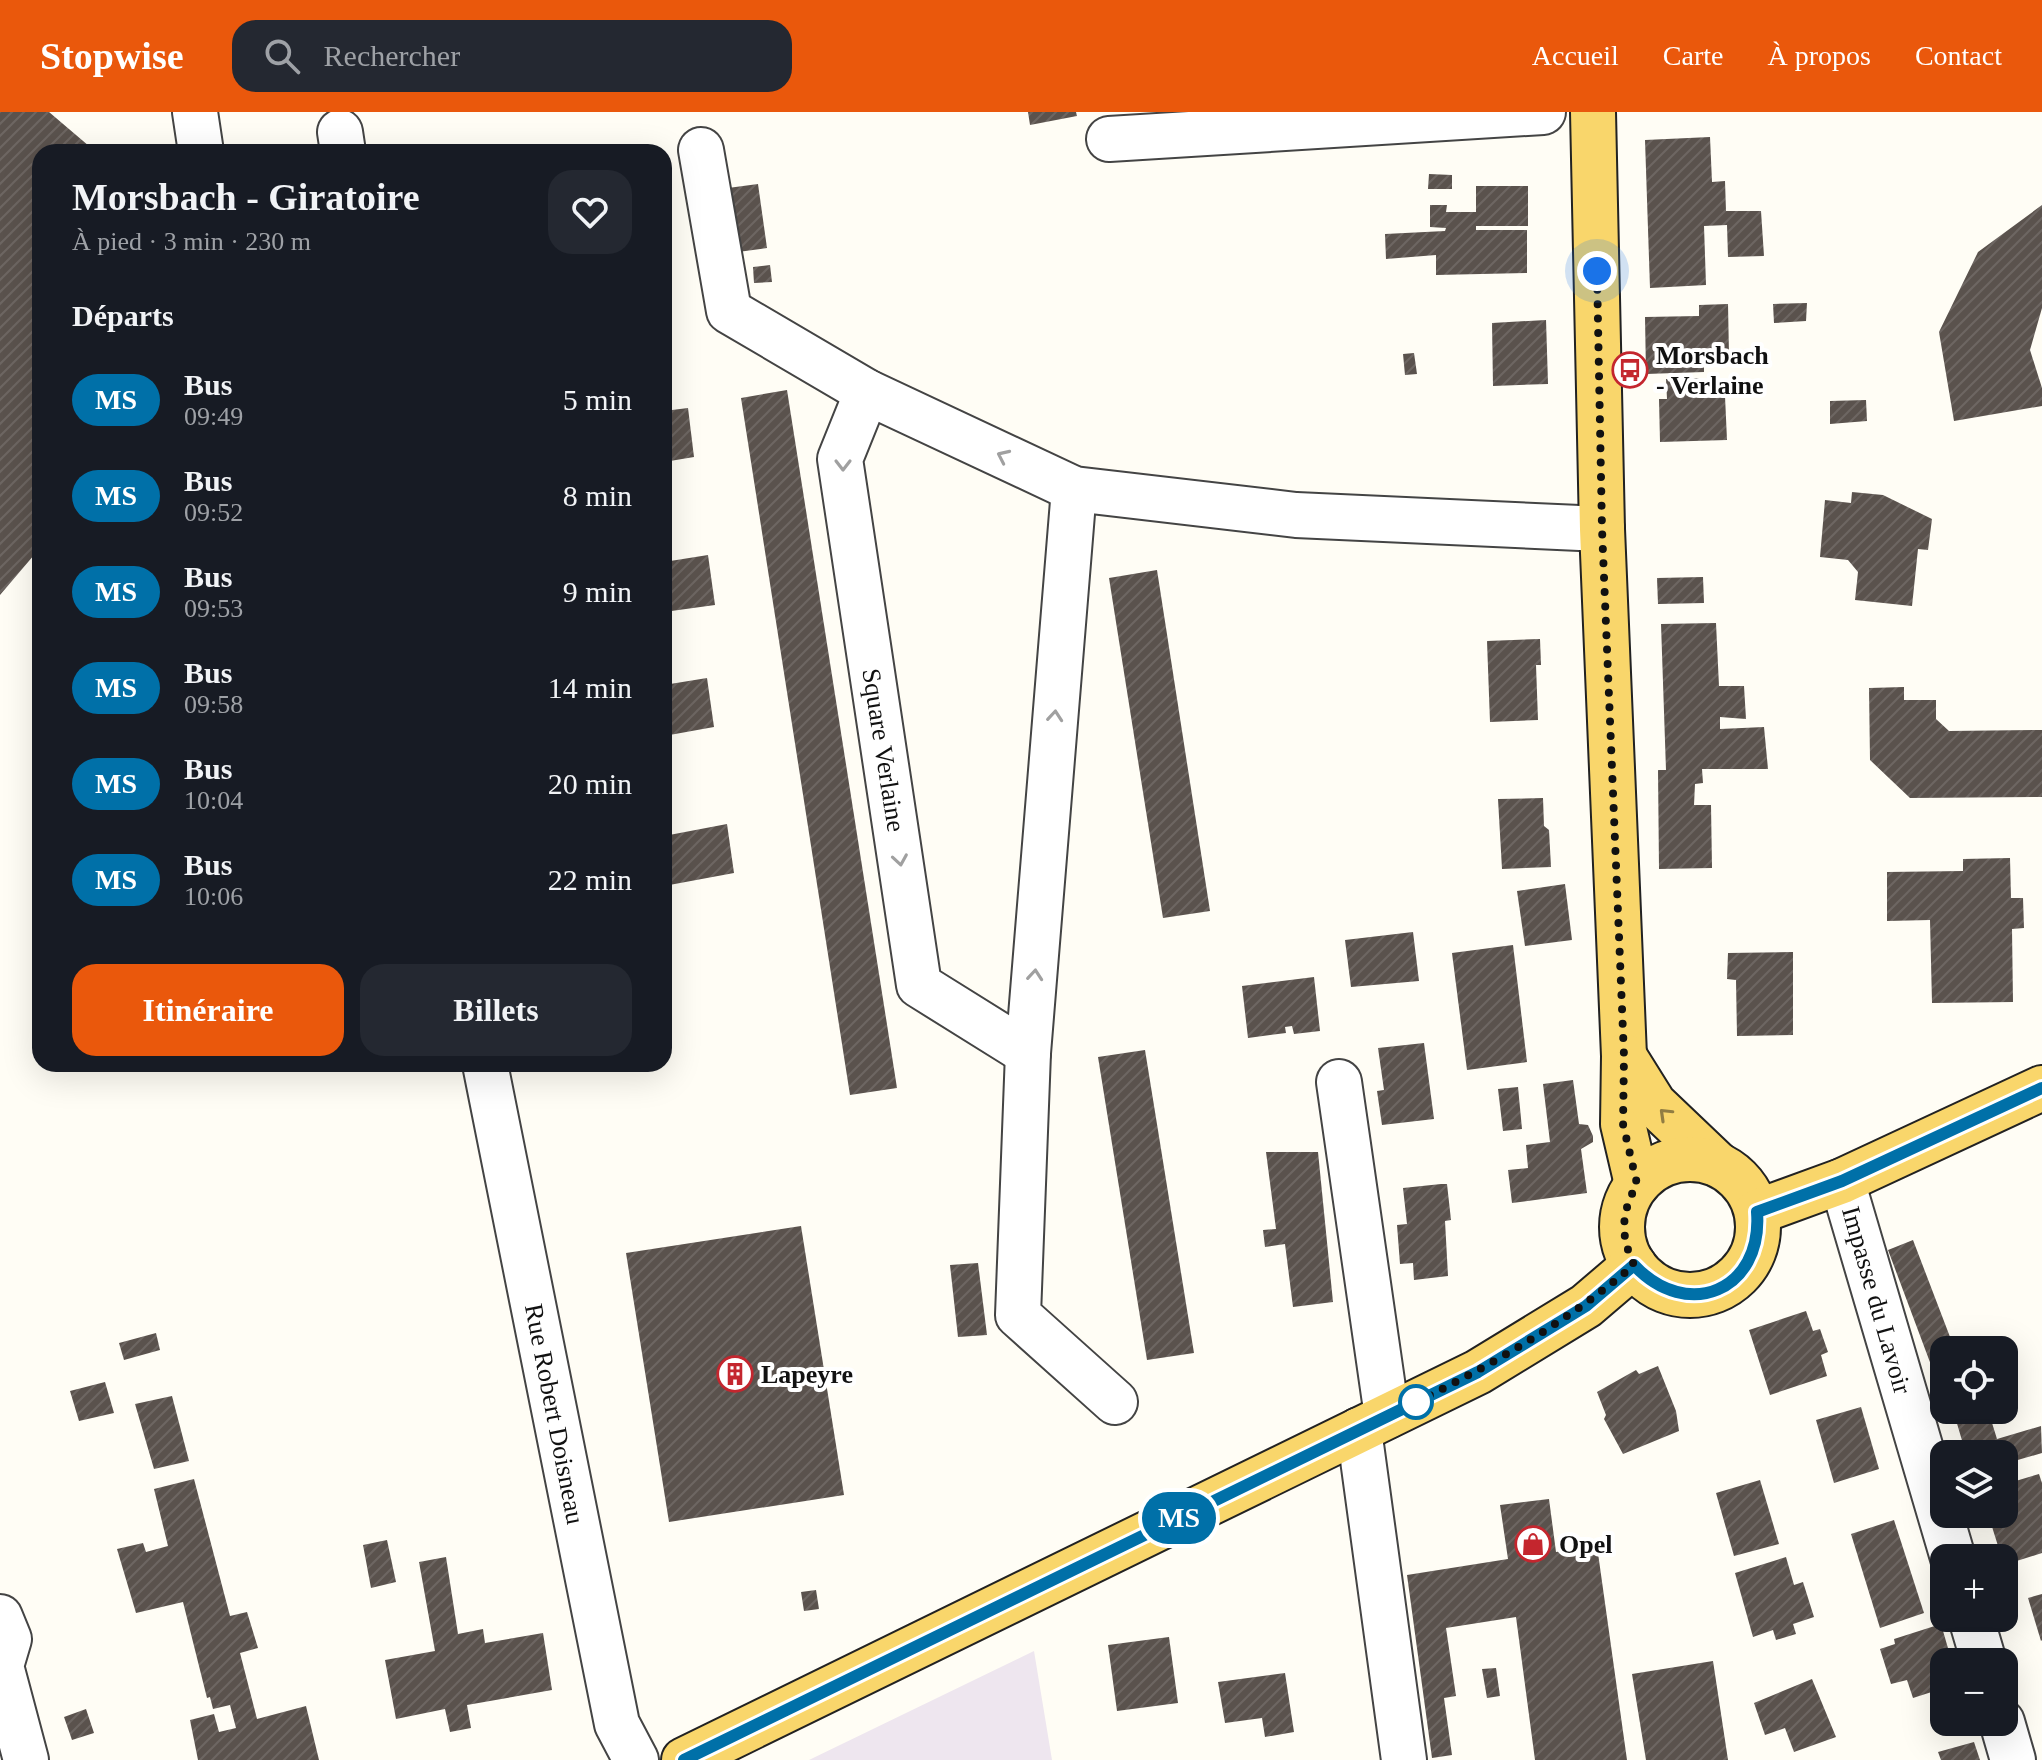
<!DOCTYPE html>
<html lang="fr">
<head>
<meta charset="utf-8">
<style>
	body { margin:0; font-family:Georgia,serif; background:#242831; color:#f1f3f6; height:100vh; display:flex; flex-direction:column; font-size:30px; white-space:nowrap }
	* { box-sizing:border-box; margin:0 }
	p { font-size:26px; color:#9ea1a6 }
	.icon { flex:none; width:44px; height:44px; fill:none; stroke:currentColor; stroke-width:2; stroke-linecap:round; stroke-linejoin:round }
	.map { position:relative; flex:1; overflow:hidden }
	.side { position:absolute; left:32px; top:32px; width:640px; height:928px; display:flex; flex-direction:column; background:#171b24; border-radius:24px; box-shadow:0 8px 32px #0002 }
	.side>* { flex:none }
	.badge { padding:0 16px; border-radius:26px; font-size:28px; line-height:52px }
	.buttons { position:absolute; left:1930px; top:1224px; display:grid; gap:16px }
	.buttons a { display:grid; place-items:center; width:88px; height:88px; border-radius:16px; background:#171b24; box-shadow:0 8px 32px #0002; font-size:40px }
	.you { position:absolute; width:40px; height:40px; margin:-20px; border:6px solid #fff; border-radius:50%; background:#1a73e8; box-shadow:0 0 0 12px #1a73e833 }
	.map>.badge { position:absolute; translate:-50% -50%; box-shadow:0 0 0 4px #fff }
	h2 { padding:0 40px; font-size:30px; line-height:72px }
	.round { display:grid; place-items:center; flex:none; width:84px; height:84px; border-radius:24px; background:#242831 }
	.overview { display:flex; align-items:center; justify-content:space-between; height:136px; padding:0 40px }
	h1 { font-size:38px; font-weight:600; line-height:60px }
	.cta { display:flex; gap:16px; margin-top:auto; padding:16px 40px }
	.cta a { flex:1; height:92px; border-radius:24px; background:#ea580c; color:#fff; font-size:32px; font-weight:600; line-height:92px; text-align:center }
	.cta a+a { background:#242831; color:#f1f3f6 }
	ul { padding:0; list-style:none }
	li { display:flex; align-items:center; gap:24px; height:96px; padding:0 40px }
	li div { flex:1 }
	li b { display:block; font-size:30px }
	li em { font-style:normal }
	li .badge { min-width:88px; font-weight:700; text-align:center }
	header { display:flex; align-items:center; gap:48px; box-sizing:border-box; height:112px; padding:0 40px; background:#ea580c; color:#fff }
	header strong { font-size:38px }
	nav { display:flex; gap:44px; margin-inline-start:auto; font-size:28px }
	.search { width:560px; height:72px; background:#242831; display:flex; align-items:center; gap:20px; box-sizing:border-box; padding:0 28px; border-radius:24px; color:#9ea1a6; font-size:30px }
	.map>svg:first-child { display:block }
	.industrial { fill:#eee6ef }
	.building { fill:url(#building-hatch) }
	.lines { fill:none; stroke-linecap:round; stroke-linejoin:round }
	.minor-casing { stroke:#444; stroke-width:48 }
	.major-casing { stroke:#222; stroke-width:48 }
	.minor { stroke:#fff; stroke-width:44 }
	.major { stroke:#f9d66b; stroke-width:44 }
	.oneway { stroke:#a0a0a0 }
	.oneway2 { stroke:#917d42 }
	.line-casing { stroke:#fff; stroke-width:18 }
	.line { stroke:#0070a8; stroke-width:12 }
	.walk { stroke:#111; stroke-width:8; stroke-dasharray:0 14.4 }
	.stop-dot { fill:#fff; stroke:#0070a8; stroke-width:4 }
	.labels { text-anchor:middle; stroke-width:8; stroke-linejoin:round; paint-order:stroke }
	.poi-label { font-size:26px; font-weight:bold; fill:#111; stroke:#fff; text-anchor:start }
	.street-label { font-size:26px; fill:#111; stroke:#fff }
</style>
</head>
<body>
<header>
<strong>Stopwise</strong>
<div class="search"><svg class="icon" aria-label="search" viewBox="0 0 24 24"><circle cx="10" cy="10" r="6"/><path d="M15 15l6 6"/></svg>Rechercher</div>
<nav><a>Accueil</a><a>Carte</a><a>À propos</a><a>Contact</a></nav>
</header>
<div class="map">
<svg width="2042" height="1648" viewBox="0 0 2042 1648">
	<defs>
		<pattern id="building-hatch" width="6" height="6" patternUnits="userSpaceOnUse" patternTransform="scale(2)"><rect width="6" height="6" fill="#5a524d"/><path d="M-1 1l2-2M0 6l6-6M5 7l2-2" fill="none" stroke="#6d6662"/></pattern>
	</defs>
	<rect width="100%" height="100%" fill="#fffdf5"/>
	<path class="industrial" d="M1034 1539 1052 1648H809Z"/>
	<g class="building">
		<path d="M0 0H49L96 40H40V436L0 483Z"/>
		<path d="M1028 0H1076L1077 4 1030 13Z"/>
		<path d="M1710 25 1712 70 1725 69 1726 99H1761L1764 144 1728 145 1727 113 1704 114 1706 173 1650 176 1645 28Z"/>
		<path d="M1429 62 1452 63V77H1428Z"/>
		<path d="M758 72 767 136 738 140 728 76Z"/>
		<path d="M1476 74H1528V114H1476V118H1527V161L1436 163V143L1386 147 1385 122 1445 119 1446 116 1430 115V93H1447L1446 100H1476Z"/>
		<path d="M2042 93V196L2030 238 2042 276V294L1954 309 1939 220 1978 140Z"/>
		<path d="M770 153 772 170 754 171 753 155Z"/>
		<path d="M1807 191 1806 209 1774 211 1773 192Z"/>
		<path d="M1728 192 1729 243 1704 244V260L1646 262 1645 205 1699 204V193Z"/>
		<path d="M1546 208 1548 272 1493 274 1492 211Z"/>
		<path d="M1414 241 1417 262 1405 263 1403 242Z"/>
		<path d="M1701 266 1703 285 1725 284 1727 328 1660 330 1659 287H1667L1666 267Z"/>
		<path d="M787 278 897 976 850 983 741 286Z"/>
		<path d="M1866 288 1867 309 1830 312V289Z"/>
		<path d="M688 296 694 345 664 350V299Z"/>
		<path d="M1852 380 1883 383 1932 407 1928 438 1918 437 1912 494 1855 488 1858 460 1848 448 1820 445 1825 388 1851 391Z"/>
		<path d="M708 443 715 493 664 500V450Z"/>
		<path d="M1157 458 1210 799 1163 806 1109 466Z"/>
		<path d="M1703 465 1704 491 1658 492 1657 466Z"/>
		<path d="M1716 511 1719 574H1744L1746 607 1720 605V617L1764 615 1768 657H1702L1703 671 1695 672 1694 693H1711L1712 756 1659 757 1658 658H1666L1661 512Z"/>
		<path d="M1540 527 1541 553H1536L1538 608 1490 610 1487 529Z"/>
		<path d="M707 566 714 615 664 624V573Z"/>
		<path d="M1904 575V588H1936V607L1949 619 2042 618V685L1910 686 1870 648 1869 576Z"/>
		<path d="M1543 686 1544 714 1549 718 1551 755 1502 757 1498 687Z"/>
		<path d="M727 712 734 761 664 774V724Z"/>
		<path d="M2010 746 2011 786H2023L2024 816 2012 817 2013 890 1932 891 1930 808 1887 809V760L1963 759V747Z"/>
		<path d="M1565 772 1572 828 1525 834 1517 779Z"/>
		<path d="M1413 820 1419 869 1351 875 1345 828Z"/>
		<path d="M1513 833 1527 950 1467 958 1452 841Z"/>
		<path d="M1793 840V923L1737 924 1736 868 1727 867 1728 841Z"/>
		<path d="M1314 865 1320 919 1294 922 1292 914 1285 915 1286 921 1248 926 1242 874Z"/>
		<path d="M1424 931 1434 1007 1382 1013 1377 979 1384 978 1378 936Z"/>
		<path d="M1145 938 1194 1241 1147 1248 1098 945Z"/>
		<path d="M1573 968 1579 1012 1588 1013 1593 1024V1030L1581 1037 1587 1081 1512 1091 1508 1058 1528 1056 1526 1033 1550 1030 1543 972Z"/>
		<path d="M1518 975 1522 1017 1503 1019 1498 977Z"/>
		<path d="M1266 1040H1318L1333 1190 1293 1195 1285 1132 1265 1135 1263 1118 1276 1117Z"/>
		<path d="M1441 1072H1447L1451 1108 1445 1109 1448 1164 1414 1168 1413 1151 1400 1152 1397 1113 1407 1112 1403 1076Z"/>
		<path d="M801 1114 844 1383 669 1410 626 1141Z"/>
		<path d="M1913 1128 1955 1238H1944V1267L1937 1269 1888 1138Z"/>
		<path d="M978 1151 987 1223 958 1225 950 1153Z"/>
		<path d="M1806 1199 1813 1219 1820 1217 1828 1240 1821 1243 1827 1264 1770 1283 1749 1218Z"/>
		<path d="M156 1221 160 1238 124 1248 119 1231Z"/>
		<path d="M1658 1254 1676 1299 1679 1319 1623 1342 1604 1307 1606 1303 1597 1280 1636 1258 1639 1262Z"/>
		<path d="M105 1270 114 1301 79 1309 70 1279Z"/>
		<path d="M172 1284 189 1349 154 1357 135 1292Z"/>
		<path d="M1861 1295 1879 1357 1834 1371 1816 1308Z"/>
		<path d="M1953 1298H1988L1997 1327 2041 1314 2042 1341 2004 1352V1342H1966Z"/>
		<path d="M2004 1357 2009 1371 2039 1362 2042 1371V1441L2004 1453 1988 1402H2004Z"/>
		<path d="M194 1367 230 1504 247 1500 258 1536 240 1541 257 1607 306 1594 319 1648H198L190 1608 214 1602 219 1620 236 1616 230 1593 213 1597 210 1585 207 1586 183 1490 136 1501 117 1437 143 1431 146 1440 168 1434 154 1377Z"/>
		<path d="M1760 1368 1779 1432 1734 1444 1716 1381Z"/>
		<path d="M1549 1387 1556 1440 1597 1434 1627 1648H1535L1516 1505 1446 1516 1456 1584 1444 1586 1452 1643 1432 1646 1407 1463 1508 1447 1500 1393Z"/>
		<path d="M1894 1408 1924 1501 1880 1516 1851 1422Z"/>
		<path d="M387 1428 396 1470 371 1476 363 1433Z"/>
		<path d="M446 1445 458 1522 483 1517 485 1531 543 1521 552 1578 467 1593 471 1616 450 1620 445 1597 396 1607 385 1548 435 1539 419 1450Z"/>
		<path d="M1786 1445 1794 1473 1803 1470 1814 1505 1793 1512 1796 1522 1776 1528 1773 1518 1753 1525 1735 1461Z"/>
		<path d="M816 1478 819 1497 804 1499 801 1480Z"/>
		<path d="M2042 1482V1528L2041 1529 2028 1486Z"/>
		<path d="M1941 1512 1952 1550H1944V1576L1913 1586 1907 1568 1891 1572 1880 1537 1895 1532 1894 1527Z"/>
		<path d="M1169 1525 1178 1591 1117 1599 1108 1533Z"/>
		<path d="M1713 1549 1728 1648H1646L1632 1562Z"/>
		<path d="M1496 1556 1500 1584 1487 1586 1482 1557Z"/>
		<path d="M1285 1561 1294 1620 1265 1625 1262 1606 1225 1611 1218 1570Z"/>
		<path d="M1812 1567 1836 1625 1794 1640 1785 1616 1765 1623 1754 1591Z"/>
		<path d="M86 1597 94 1621 72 1628 64 1605Z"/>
		<path d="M1974 1630 1980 1648H1941L1938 1640Z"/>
	</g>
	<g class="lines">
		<defs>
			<g id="minor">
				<path d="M195 0 201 40"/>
				<path d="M340 20 343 40"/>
				<path d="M1109 27 1543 0"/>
				<path d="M701 38 729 199 867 280 1074 377 1296 403 1602 417"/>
				<path d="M867 280 840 347 919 873 1028 941"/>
				<path d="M1074 377 1028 941 1018 1203 1115 1290"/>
				<path d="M485 952 617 1612 636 1648"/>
				<path d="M1339 970 1387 1304"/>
				<path d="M1842 1069 1953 1446"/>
				<path d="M1359 1318 1404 1648"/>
				<path d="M0 1505 9 1527 1 1554 26 1648"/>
				<path d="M1971 1506 1984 1550"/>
				<path d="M2002 1610 2013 1648"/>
			</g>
			<g id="major">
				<path d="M1593 0 1602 417 1624 944 1623 1012 1637 1072"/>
				<path d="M1624 944 1654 992 1717 1052"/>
				<circle cx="1690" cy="1115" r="68"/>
				<path d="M1757 1100 1842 1069 2042 976"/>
				<path d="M684 1648 1478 1260 1586 1194 1634 1153"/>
			</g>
		</defs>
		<use href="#minor" class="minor-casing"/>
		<use href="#major" class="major-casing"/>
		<use href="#minor" class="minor"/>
		<use href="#major" class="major"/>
	</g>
	<defs><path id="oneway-chevron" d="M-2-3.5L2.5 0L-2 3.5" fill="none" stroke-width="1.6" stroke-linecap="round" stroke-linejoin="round" transform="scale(2)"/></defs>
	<g class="oneway">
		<use href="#oneway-chevron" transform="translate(1003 344) rotate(-155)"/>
		<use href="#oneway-chevron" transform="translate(843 353) rotate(90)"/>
		<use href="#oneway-chevron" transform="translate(1055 604) rotate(-85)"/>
		<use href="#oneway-chevron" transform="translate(900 748) rotate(81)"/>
		<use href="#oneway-chevron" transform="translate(1035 863) rotate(-85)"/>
	</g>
	<use class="oneway2" href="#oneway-chevron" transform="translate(1665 1002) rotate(-136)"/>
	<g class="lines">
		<defs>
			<path id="line" d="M684 1648 1478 1260 1586 1194 1634 1153C1687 1210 1763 1179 1757 1100L1842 1069 2042 976"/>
		</defs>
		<use href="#line" class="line-casing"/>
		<use href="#line" class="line"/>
		<path class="walk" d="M1416 1290 1410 1293C1490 1254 1566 1211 1634 1153 1620 1123 1621 1101 1637 1072L1623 1012 1624 944 1602 417 1597 159"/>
	</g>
	<defs>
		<symbol id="bus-ring" viewBox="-11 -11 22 22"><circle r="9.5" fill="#fff" stroke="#c4262e" stroke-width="1.5"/><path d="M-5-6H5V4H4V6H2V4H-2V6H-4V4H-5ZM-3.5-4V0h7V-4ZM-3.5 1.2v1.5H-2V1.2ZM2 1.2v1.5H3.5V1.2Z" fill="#c4262e"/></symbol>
		<symbol id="building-ring" viewBox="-11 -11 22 22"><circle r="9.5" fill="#fff" stroke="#c4262e" stroke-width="1.5"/><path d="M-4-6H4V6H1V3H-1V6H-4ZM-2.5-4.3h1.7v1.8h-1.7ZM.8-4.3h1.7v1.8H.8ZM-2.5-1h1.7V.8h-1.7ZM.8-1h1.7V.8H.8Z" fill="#c4262e"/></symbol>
		<symbol id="shop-ring" viewBox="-11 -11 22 22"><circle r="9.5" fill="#fff" stroke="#c4262e" stroke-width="1.5"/><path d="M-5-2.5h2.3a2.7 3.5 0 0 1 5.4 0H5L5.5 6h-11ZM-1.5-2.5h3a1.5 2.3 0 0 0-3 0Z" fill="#c4262e"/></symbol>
	</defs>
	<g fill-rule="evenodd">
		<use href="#bus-ring" x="1610" y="238" width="40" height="40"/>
		<use href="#building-ring" x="715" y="1242" width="40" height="40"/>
		<use href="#shop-ring" x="1513" y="1412" width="40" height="40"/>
	</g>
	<circle class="stop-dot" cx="1416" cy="1290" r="16"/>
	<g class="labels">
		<g class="poi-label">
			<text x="1656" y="252">Morsbach<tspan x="1656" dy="30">- Verlaine</tspan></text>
			<text x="761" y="1271">Lapeyre</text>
			<text x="1559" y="1441">Opel</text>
		</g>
		<g class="street-label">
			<text transform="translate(884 638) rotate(81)" y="9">Square Verlaine</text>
			<text transform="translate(1877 1188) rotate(74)" y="9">Impasse du Lavoir</text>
			<text transform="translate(555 1302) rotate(79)" y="9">Rue Robert Doisneau</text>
		</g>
	</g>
</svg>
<div class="buttons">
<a><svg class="icon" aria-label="locate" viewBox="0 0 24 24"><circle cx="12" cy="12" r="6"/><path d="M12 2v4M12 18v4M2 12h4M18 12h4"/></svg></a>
<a><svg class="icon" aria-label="layers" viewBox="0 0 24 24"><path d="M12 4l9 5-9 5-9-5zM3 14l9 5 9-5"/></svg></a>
<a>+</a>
<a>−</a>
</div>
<div class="you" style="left:1597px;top:159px"></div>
<b class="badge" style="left:1179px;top:1406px;background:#0070a8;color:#fff">MS</b>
<section class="side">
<div class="overview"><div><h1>Morsbach - Giratoire</h1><p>À pied · 3 min · 230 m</p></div><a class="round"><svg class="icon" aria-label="heart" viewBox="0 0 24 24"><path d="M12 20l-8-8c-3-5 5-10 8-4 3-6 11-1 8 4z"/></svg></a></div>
<h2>Départs</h2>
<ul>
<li><span class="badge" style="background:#0070a8;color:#fff">MS</span><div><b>Bus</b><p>09:49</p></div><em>5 min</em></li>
<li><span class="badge" style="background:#0070a8;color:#fff">MS</span><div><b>Bus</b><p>09:52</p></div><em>8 min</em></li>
<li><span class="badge" style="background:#0070a8;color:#fff">MS</span><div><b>Bus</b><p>09:53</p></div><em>9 min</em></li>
<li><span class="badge" style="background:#0070a8;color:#fff">MS</span><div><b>Bus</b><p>09:58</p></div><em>14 min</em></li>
<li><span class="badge" style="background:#0070a8;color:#fff">MS</span><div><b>Bus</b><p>10:04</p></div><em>20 min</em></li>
<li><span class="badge" style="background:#0070a8;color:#fff">MS</span><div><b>Bus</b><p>10:06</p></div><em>22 min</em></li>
</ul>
<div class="cta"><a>Itinéraire</a><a>Billets</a></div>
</section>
</div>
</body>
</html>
